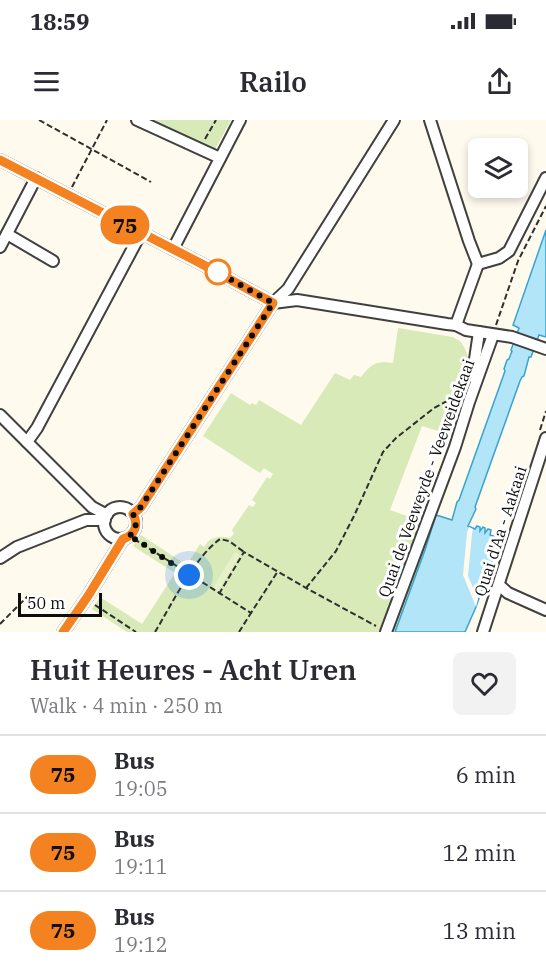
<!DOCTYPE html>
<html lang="en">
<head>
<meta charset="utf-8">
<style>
	body { margin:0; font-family:"IBM Plex Serif",serif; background:#f2f2f3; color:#2b2b33; height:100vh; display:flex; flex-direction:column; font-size:22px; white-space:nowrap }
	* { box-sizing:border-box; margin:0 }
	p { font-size:20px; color:#7c7c81 }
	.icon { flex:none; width:33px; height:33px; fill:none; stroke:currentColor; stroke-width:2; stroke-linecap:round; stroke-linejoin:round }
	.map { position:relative; height:512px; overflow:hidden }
	.sheet { display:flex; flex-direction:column; background:#fff; flex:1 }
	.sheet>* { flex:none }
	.badge { padding:0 12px; border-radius:20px; font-size:21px; line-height:39px }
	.tools { position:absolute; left:468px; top:18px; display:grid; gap:12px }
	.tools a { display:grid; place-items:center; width:60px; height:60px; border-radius:9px; background:#fff; box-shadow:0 3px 9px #0003; font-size:30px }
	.scale { position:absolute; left:18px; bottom:15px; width:84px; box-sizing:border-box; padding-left:6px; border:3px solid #0d0d0d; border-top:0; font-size:16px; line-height:21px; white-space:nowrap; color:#0d0d0d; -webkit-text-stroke:4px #fff; paint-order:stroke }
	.you { position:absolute; width:30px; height:30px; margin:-15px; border:4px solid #fff; border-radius:50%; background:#1a73e8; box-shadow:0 0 0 9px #1a73e833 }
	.map>.badge { position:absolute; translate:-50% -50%; box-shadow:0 0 0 3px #fff }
	.round { display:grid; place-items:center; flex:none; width:63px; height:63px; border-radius:9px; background:#f2f2f3 }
	.overview { display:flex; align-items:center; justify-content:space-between; height:102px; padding:0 30px }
	h1 { font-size:28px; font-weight:600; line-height:45px }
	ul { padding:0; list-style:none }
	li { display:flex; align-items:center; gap:18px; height:78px; padding:0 30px; border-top:2px solid #e1e1e2 }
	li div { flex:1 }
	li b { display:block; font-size:22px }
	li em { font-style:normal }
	li .badge { min-width:66px; font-weight:700; text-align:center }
	.status { display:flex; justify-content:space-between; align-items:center; height:42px; padding:0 30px; background:#fff; direction:ltr }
	.status svg { height:16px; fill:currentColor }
	header { display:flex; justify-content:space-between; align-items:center; height:78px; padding:0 30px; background:#fff; font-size:27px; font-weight:600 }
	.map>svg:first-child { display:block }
	.green { fill:#d7eab7 }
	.pitch { fill:#e7f1c9 }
	.water { fill:#b2e5f7; stroke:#38a3cf; stroke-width:1.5 }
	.pier { fill:#fffaee }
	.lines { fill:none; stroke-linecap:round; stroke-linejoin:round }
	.minor-casing { stroke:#404040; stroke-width:14 }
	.path { stroke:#2f2f2f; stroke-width:2; stroke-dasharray:6 3; stroke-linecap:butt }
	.minor { stroke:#fff; stroke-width:10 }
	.line-casing { stroke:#fff; stroke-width:14 }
	.line { stroke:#f58220; stroke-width:9 }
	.walk { stroke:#0d0d0d; stroke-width:6; stroke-dasharray:0 10.8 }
	.stop-dot { fill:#fff; stroke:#f58220; stroke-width:3 }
	.labels { text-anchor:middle; stroke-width:6; stroke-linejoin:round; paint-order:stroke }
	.street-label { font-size:16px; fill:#0d0d0d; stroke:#fff }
</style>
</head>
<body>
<div class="status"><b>18:59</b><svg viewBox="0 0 49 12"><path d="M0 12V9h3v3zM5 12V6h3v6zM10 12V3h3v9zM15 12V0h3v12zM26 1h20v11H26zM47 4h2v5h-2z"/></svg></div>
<header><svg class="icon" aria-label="menu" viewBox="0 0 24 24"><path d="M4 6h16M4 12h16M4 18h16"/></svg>Railo<svg class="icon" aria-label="share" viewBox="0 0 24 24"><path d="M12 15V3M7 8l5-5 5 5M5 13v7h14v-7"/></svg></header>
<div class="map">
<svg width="546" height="512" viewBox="0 0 546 512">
	<rect width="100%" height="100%" fill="#fffaee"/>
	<g class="green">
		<path d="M152 0H231L213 33Z"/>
		<path d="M398 208 453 217 461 222 465 229 468 237V247L454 280 446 288 438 311 422 306 390 390 407 396 421 405 427 392 436 395 425 430 395 512H127L92 489 100 477 142 504 175 453 133 426 141 415 182 442 184 440 188 443 200 424 204 427 207 423V422C215 416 222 416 230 418L234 414 232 410 249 385 253 387 256 383 252 380 267 357 270 359 273 354 264 348 260 353 203 316 231 273 250 285 252 283 256 285 259 280 301 305 335 253 350 260 354 255 361 257C372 243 376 241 393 243Z"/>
	</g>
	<path class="pitch" d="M235 432 240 435 218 471 213 467Z"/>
	<path class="water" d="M546 110V217L539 215 531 237H529L524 256 522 257 520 261 475 387 476 389 468 406 475 409 477 406 480 407V411L483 407 485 408V413L488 409 491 410 490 415 500 418 476 487 465 512H395L425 430 436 395 452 400 457 382 459 380 505 251 504 249 507 240 509 239 512 231 511 230 519 208 513 205Z"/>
	<path class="pier" d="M469 407 473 409 472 414 468 456 478 479 476 487 463 455 467 413Z"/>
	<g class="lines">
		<defs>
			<g id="minor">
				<path d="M137 0 220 38"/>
				<path d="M430 0 469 121 478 144"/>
				<path d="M0 40 200 143 273 183"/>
				<path d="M7 114 53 141"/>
				<path d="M0 127 36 58"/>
				<path d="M173 129 240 0"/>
				<path d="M478 144 499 138 509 131 546 58"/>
				<path d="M273 183 297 180 447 204 456 205 466 210 512 217 546 229"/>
				<path d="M456 205 478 144"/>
				<path d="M471 256 474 246 479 212"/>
				<path d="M0 295 92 387 107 395"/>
				<path d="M27 322 37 308 141 113"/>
				<circle cx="120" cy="403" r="16"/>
				<path d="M133 394 141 387 273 183 288 169 394 0"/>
				<path d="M0 438 17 427 86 400H105"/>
				<path d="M499 465 508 473 546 490"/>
				<path d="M63 512 88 476 123 419"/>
				<path d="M386 512 455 327 469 282 493 215"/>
				<path d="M483 512 546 318"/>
			</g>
		</defs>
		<use href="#minor" class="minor-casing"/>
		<g class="path">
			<path d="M39 0 151 62"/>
			<path d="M205 19 216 0"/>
			<path d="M72 67 107 0"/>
			<path d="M496 205 518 141 546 86"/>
			<path d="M540 310 546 291"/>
			<path d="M134 419 251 493 278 451"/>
			<path d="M306 468 336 431 354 396 383 332 396 318 434 288 460 274"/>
			<path d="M219 474 244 432 306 468 376 506"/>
			<path d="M95 485 136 512"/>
			<path d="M0 504 28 476"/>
			<path d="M155 512C172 484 194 438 220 419L229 421 244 432"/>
			<path d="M239 512 251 493"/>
		</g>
		<use href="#minor" class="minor"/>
	</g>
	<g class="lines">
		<defs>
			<path id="line" d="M0 40 200 143 273 183 141 387 133 394C139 405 135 415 123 419L88 476 63 512"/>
		</defs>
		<use href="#line" class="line-casing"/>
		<use href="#line" class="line"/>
		<path class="walk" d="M189 455 137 420 128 417C136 411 138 403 133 394L141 387 273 183 217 152H218"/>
	</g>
	<circle class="stop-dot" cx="218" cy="152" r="12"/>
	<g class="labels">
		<g class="street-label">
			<text transform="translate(426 358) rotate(-70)" y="6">Quai de Veeweyde - Veeweidekaai</text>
			<text transform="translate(500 411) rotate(-72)" y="6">Quai d'Aa - Aakaai</text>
		</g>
	</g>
</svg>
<div class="tools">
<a><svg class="icon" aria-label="layers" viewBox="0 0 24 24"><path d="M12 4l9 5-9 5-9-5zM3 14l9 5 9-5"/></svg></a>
</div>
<div class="scale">50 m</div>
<div class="you" style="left:189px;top:455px"></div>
<b class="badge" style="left:125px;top:105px;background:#f58220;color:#111">75</b>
</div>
<section class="sheet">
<div class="overview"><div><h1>Huit Heures - Acht Uren</h1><p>Walk · 4 min · 250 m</p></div><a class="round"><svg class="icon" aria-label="heart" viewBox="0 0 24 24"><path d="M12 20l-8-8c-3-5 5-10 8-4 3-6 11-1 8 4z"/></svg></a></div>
<ul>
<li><span class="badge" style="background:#f58220;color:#111">75</span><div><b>Bus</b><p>19:05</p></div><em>6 min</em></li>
<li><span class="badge" style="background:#f58220;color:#111">75</span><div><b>Bus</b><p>19:11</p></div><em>12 min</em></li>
<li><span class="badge" style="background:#f58220;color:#111">75</span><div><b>Bus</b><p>19:12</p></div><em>13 min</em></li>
</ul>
</section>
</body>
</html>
